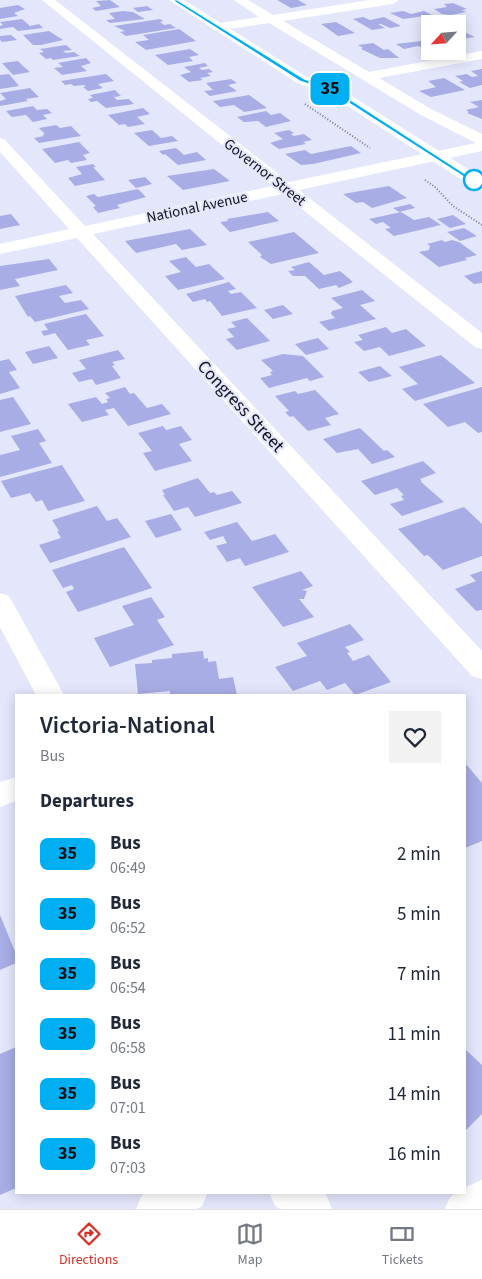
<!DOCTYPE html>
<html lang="en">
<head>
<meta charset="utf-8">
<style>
	body { margin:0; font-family:"Source Sans 3",sans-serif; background:#f2f2f3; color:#1f2937; height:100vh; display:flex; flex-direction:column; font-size:19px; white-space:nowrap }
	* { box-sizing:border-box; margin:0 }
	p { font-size:16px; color:#747a83 }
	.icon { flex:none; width:28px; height:28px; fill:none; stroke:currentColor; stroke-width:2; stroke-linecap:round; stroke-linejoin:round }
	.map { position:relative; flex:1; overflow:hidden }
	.drawer { position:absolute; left:15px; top:694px; width:451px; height:500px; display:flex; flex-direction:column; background:#fff; border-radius:0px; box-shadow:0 2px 12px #0003 }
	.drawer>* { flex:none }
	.badge { padding:0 10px; border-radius:8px; font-size:18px; line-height:32px }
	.needle { width:32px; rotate:244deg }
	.controls { position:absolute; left:421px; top:15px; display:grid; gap:10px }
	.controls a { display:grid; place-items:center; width:45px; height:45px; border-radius:0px; background:#fff; box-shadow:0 2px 12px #0003; font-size:25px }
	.map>.badge { position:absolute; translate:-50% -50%; box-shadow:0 0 0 2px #fff }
	h2 { padding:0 25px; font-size:19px; line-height:45px }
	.round { display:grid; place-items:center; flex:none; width:52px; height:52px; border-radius:0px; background:#f2f2f3 }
	.summary { display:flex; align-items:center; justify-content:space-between; height:85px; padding:0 25px }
	h1 { font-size:24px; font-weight:600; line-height:38px }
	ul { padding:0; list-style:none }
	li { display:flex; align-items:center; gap:15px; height:60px; padding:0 25px }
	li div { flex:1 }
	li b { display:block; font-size:19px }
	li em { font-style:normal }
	li .badge { min-width:55px; font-weight:700; text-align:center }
	.tabs { display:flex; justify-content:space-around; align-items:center; height:70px; border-top:1px solid #e0e1e3; background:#fff; font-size:14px; color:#747a83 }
	.tabs a { display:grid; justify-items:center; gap:2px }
	.tabs .current { color:#d93025 }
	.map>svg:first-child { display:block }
	.building { fill:#a8ade5 }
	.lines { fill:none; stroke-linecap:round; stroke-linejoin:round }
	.path { stroke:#797b8a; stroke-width:2; stroke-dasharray:1 2; stroke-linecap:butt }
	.street { fill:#fff; fill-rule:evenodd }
	.secondary { fill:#fff; fill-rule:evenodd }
	.line { fill:#00aff2; stroke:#fff }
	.stop-dot { fill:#fff; stroke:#00aff2; stroke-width:2.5 }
	.labels { text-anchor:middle; stroke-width:4.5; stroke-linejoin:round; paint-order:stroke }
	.far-street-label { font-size:15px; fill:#11121b; stroke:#e4e7fc }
	.street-label { font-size:18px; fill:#11121b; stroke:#e4e7fc }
</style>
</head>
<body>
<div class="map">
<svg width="482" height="1209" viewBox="0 0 482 1209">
	<rect width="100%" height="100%" fill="#e4e7fc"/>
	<g class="building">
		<path d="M110 0 120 7 96 11 92 8 101 6 96 1Z"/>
		<path d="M277 0H298L307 5 291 8Z"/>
		<path d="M453 3 467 9 462 10 466 12 451 15 442 14 434 9 447 7 444 4Z"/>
		<path d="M18 5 25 9 14 13 18 16 0 19V8Z"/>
		<path d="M147 6 153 10 138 12 133 8Z"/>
		<path d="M123 11 133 12 145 19 110 23 106 20 115 19 109 13Z"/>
		<path d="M403 11 411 14 424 11 432 15 403 19 390 13Z"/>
		<path d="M363 17 370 20 384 17 401 26 390 28 381 24H378L385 28 372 30 353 19Z"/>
		<path d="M22 19 30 26 39 24 43 28 18 31 13 27 0 29V26L3 25 0 22Z"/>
		<path d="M160 19 163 21 160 22 164 25 170 24 176 28 126 36 120 32 125 31 114 26Z"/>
		<path d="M336 22 355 33 338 36 321 24Z"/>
		<path d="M179 29 196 41 146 50 135 42 149 40 143 35Z"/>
		<path d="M49 31 63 40 41 45H33L23 35Z"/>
		<path d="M458 31H462L475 37 461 39 465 43 458 45Z"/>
		<path d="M11 35 17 40 2 42 0 40V36Z"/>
		<path d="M430 40V49L427 50 418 46 404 49 396 44Z"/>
		<path d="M373 43 384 50 388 49 399 58H380L361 49 363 48 358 45Z"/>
		<path d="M66 45 72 50 63 51 66 53 74 52 80 56 53 60 51 58 46 59 39 53 44 52 40 49Z"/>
		<path d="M190 49 199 55 189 57 193 61 168 65 155 55Z"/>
		<path d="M86 58 91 63 81 66 87 71 62 75 54 68 63 67 58 63Z"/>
		<path d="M18 61 24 67 30 72 13 75 2 63Z"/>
		<path d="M205 63 208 66 199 68 202 70 209 69 213 72 207 73 211 76 200 78 203 80 189 82 180 75 191 72 184 67Z"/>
		<path d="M482 69V85L470 88 459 82 463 81 455 76 467 74 472 77 478 76 471 71Z"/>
		<path d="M9 74 19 86 0 89V75Z"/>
		<path d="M106 74 114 81 98 84 103 88 88 91 83 87 86 86 84 85 74 86 71 84 65 85 61 81Z"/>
		<path d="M444 78 465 90 431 97 419 91 436 87 428 81Z"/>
		<path d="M231 79 237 83 228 85 237 91 210 96 204 91 213 90 206 83Z"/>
		<path d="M30 88 39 97 26 99 28 101 0 106V101L6 99 0 93Z"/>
		<path d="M115 90 121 96 114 97 117 100 129 99 134 104 106 108 97 101 91 102 88 99 93 98 90 95Z"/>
		<path d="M249 95 267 108 244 112 234 105 220 107 213 101Z"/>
		<path d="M482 100V119L467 113 469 112 466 110 479 107 470 102Z"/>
		<path d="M33 106 37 110 47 109 52 113 43 115 47 119 33 122 26 115 12 117 6 111Z"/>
		<path d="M143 108 150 114 137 117 145 124 128 127 125 124 119 125 108 115Z"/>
		<path d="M266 111 271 115 280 113 291 121 266 127 258 121 244 122 237 117Z"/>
		<path d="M56 125 60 128 71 126 81 136 39 143 34 138 44 136 42 135 45 134 39 128Z"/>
		<path d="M152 130 161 138 172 136 178 141 149 146 134 133Z"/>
		<path d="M289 130 294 133 291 134 294 136 304 134 312 140 303 142 306 144 279 149 270 143 283 139 274 133Z"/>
		<path d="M79 142 90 153 83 155 87 160 71 163 68 160 55 163 42 149Z"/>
		<path d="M351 146 361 153 313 164 301 165 285 154 305 150 311 154Z"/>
		<path d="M176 148 184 155 197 152 206 160 178 165 165 154 163 155 159 151Z"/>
		<path d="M93 164 96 167H93L105 180 75 186 68 178 82 174 76 167Z"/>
		<path d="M214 169 230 181 183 190 167 176Z"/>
		<path d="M145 177 152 184 136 188 128 180Z"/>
		<path d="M389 186 407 198 372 208 363 202 356 203 343 194Z"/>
		<path d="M138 189 146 197 117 205 120 208 98 213 93 207 96 206 86 196 94 194 98 197Z"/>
		<path d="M410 204 415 208 399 212 393 208Z"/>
		<path d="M268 212 279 221 230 232 220 222 228 221 227 219Z"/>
		<path d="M401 212 414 220 429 217 441 225 394 236 385 229 391 228 383 222 376 224 369 219Z"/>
		<path d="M11 214 20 225 0 229V216Z"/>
		<path d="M453 215 466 224 450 228 437 219Z"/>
		<path d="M464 228 477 236 460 241 447 232Z"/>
		<path d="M190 229 207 245 182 250 176 244 136 253 125 241Z"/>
		<path d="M294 232 319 253 271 264 260 257 262 255 248 242Z"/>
		<path d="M442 240 445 242 452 240 459 242 477 255 465 258 467 260 439 267 419 252 429 250 430 246 427 244Z"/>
		<path d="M186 257 196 267 209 264 225 279 178 290 165 276 181 272 169 261Z"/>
		<path d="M49 259 58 270 15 279 20 286 0 290V266Z"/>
		<path d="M309 262 324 275 340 271 353 282 339 288 336 285 319 289 305 276H293L288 271 295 270 291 267Z"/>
		<path d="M482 271V283L474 284 464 276Z"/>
		<path d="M229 282 236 289 228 291 231 294 241 292 257 308 222 316 210 301 207 302 205 299 193 302 186 294Z"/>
		<path d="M66 285 73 293 59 296 65 303 81 300 89 309 35 322 30 316 28 317 15 296Z"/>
		<path d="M362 290 375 301 360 305 376 319 329 331 319 322 335 318 331 314 332 311 343 308 331 298Z"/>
		<path d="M283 305 293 314 273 319 264 310Z"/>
		<path d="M86 314 104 336 86 340 90 345 68 350 55 333 44 336 41 331 48 330 44 324Z"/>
		<path d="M247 318 270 341 237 350 226 339 234 337 227 329 236 327 231 322Z"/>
		<path d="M386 327 392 333 406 329 426 346 389 356 380 347 364 351 354 342 363 340 358 335Z"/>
		<path d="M318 338 329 349 306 355 295 344Z"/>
		<path d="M49 346 58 358 33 364 25 352Z"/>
		<path d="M118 350 125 359 112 362 115 365 112 366 121 378 96 385 92 379 79 382 72 373 86 369 79 360Z"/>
		<path d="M283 354 303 356 324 377 310 381 307 378 269 388 260 378 272 375 270 372 273 371 261 360Z"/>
		<path d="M441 355 475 383 415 401 402 389 418 384 399 367Z"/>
		<path d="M9 359 17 370 9 372 20 388 0 394V361Z"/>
		<path d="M380 366 392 376 369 382 358 372Z"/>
		<path d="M125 387 130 394 134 393 147 408 162 404 171 414 128 426 114 408 105 410 109 415 82 422 68 404 96 397 102 404 108 402 106 399 110 398 105 393Z"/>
		<path d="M482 387V432L478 433 465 422 448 427 423 404Z"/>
		<path d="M315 390 339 414 325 418 331 425 308 431 293 416 290 417 285 412 289 411 275 396 295 391 298 394Z"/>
		<path d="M13 397 31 424 0 432V400Z"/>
		<path d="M163 426 166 430 181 426 192 440 179 444 192 461 155 471 143 453 152 451 138 433Z"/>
		<path d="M360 428 384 451 387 450 395 457 372 464 358 449 337 453 323 439Z"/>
		<path d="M38 429 46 441 39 443 52 463 0 477V455L20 450 11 436Z"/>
		<path d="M423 461 436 473 420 479 422 481H420L444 502 402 516 390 504 404 500 401 496 404 495 397 488 375 495 361 481Z"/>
		<path d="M62 465 85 501 48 511 42 500 36 502 30 493 11 498 1 481Z"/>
		<path d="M198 478 210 493 214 492 217 495 232 491 242 503 195 517 188 507 174 511 163 495H165L162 490Z"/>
		<path d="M97 506 107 521 117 518 131 537 50 563 39 545 61 538 57 531H59L52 520Z"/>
		<path d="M464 507 482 524V556L443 570 428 555 424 556 398 529Z"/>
		<path d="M171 514 182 530 156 538 145 521Z"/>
		<path d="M237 522 252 541 275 534 289 552 245 566 240 558 227 562 216 546 227 543 223 536 210 540 204 532Z"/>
		<path d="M124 547 152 588 78 612 66 592 74 589 72 585 63 588 52 570Z"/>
		<path d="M301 571 313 586 302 590 307 591 304 599H299L314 617 283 627 252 587Z"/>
		<path d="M482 571V610L476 611 455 589 476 581 470 575Z"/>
		<path d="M151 597 165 617 157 620 174 645 110 667 94 638 134 625 122 606Z"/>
		<path d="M350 624 364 640 345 647 350 652 347 653 353 661 369 655 391 682 355 695 345 683 327 690 320 681 293 691 275 667 307 656 297 643Z"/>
		<path d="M203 651 204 659 208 658V662L216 661 219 679 233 677 237 695H170V691L138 694 135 664 152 663V660L172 658V654Z"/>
		<path d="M465 763 482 783V841L465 848Z"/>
		<path d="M0 915 16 954V963L0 970Z"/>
		<path d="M16 1047V1188L0 1195V1054Z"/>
		<path d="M465 1049 482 1065V1114L465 1131Z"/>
	</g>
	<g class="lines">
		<g class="path">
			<path d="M305 104 370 148"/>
			<path d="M425 180 435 187 453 206 482 225"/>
		</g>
		<g class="street">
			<path d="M42 0H55L289 182 476 143 421 115 269 23 217 31 213 30 211 27 213 24 259 17 234 0H248L273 15 370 0H399L393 4 283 21 369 72 482 51V59L379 78 431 109 482 134V151L299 190 482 333V349L475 347 283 194 93 234 482 651V679L472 676 77 238 0 254V244L69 229 0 152V138L5 140 85 226 273 186Z"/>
			<path d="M0 593 9 596 64 695H36L0 627Z"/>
			<path d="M16 777V801L0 807V782Z"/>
			<path d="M482 1180V1209H445C450 1197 451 1192 465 1192V1187Z"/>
			<path d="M146 1192H208L202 1206 197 1209H136L142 1195Z"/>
			<path d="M269 1192H325L332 1209H280L275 1206Z"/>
		</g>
		<path class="secondary" d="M169 0H184L307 77 339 88 482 178V190L476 189 329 94 297 83Z"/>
	</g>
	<path class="line" d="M174 0H177L304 79 335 90 482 185 480 187 332 92 300 81 174 1Z"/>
	<circle class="stop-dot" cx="474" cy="180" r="10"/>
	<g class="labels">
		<g class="far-street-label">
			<text transform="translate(265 172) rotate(38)" y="5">Governor Street</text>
			<text transform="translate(197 207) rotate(-12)" y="5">National Avenue</text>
		</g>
		<g class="street-label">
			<text transform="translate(241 406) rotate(47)" y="6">Congress Street</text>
		</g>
	</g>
</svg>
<div class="controls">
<a><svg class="needle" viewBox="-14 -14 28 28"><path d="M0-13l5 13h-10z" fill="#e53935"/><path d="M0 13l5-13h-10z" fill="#747a83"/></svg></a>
</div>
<b class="badge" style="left:330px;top:89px;background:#00aff2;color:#111">35</b>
<section class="drawer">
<div class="summary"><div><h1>Victoria-National</h1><p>Bus</p></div><a class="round"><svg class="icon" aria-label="heart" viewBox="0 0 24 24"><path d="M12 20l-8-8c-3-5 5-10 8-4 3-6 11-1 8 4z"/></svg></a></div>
<h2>Departures</h2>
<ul>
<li><span class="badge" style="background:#00aff2;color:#111">35</span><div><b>Bus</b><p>06:49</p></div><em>2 min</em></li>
<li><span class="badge" style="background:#00aff2;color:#111">35</span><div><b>Bus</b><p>06:52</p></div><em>5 min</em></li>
<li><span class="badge" style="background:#00aff2;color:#111">35</span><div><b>Bus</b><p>06:54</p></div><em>7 min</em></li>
<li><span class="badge" style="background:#00aff2;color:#111">35</span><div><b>Bus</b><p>06:58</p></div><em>11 min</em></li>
<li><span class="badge" style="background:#00aff2;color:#111">35</span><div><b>Bus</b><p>07:01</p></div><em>14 min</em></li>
<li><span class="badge" style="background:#00aff2;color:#111">35</span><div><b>Bus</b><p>07:03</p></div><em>16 min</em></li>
</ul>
</section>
</div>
<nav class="tabs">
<a class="current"><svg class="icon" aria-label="directions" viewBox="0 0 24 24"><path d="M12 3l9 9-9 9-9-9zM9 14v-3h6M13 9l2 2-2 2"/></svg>Directions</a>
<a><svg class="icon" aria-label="map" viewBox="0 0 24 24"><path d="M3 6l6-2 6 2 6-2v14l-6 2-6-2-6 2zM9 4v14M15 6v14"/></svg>Map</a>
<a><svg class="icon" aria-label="tickets" viewBox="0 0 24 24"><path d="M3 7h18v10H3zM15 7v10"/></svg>Tickets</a>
</nav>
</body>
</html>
